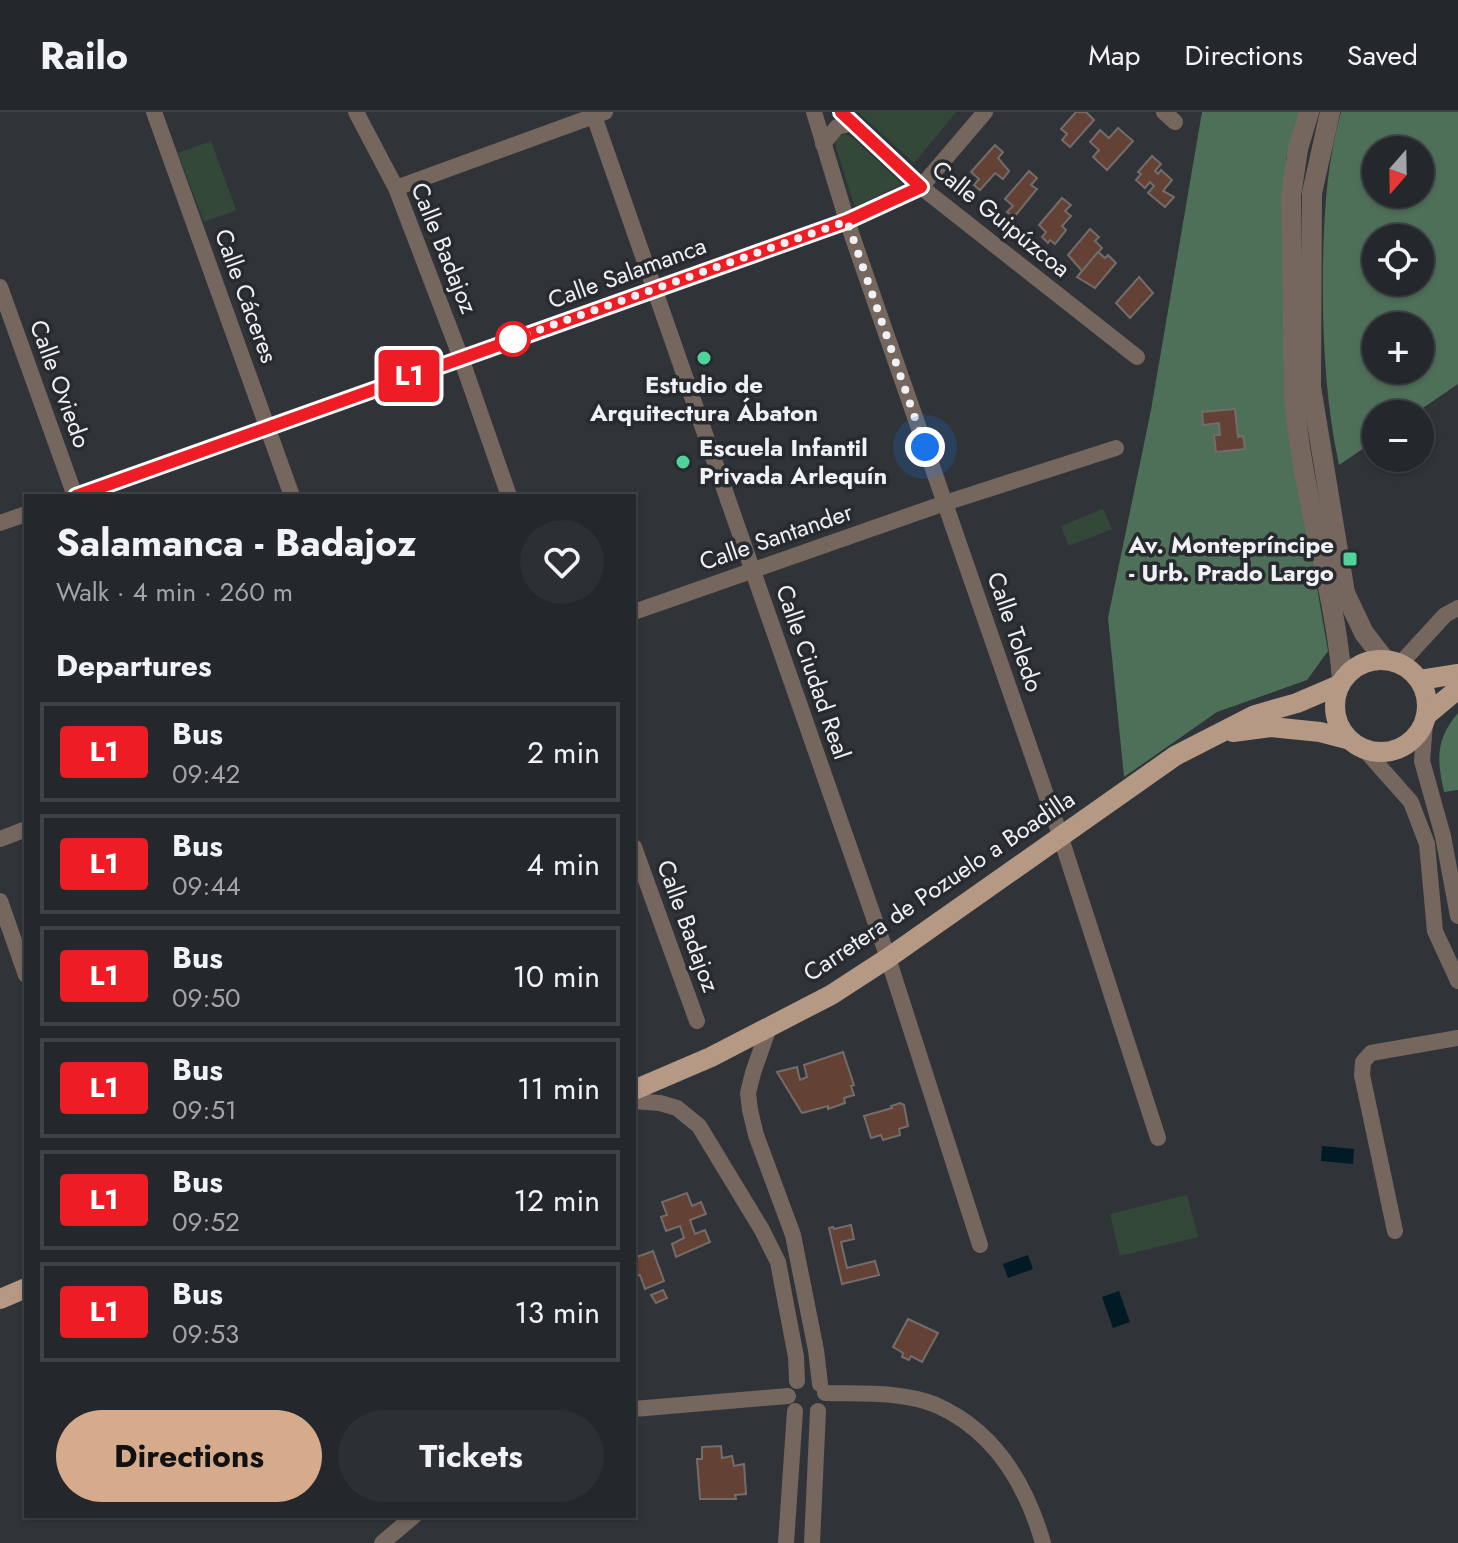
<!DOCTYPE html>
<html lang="en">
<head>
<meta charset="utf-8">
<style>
	body { margin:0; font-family:Jost,sans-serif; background:#2c2f33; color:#f1f3f6; height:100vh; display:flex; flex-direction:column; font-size:30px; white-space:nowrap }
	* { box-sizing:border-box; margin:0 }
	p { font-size:26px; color:#a3a5a9 }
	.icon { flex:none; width:44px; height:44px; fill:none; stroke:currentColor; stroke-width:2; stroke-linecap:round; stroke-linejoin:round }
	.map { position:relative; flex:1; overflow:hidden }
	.panel { position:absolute; left:24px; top:382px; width:612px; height:1024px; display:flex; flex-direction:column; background:#24272b; border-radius:0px; box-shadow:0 2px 6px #0004,0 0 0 2px #414447 }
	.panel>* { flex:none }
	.badge { padding:0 16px; border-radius:6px; font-size:28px; line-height:52px }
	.needle { width:52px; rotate:200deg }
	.fabs { position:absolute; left:1362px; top:24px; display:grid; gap:16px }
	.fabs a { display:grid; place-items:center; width:72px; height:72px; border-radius:50%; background:#24272b; box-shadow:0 2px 6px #0004,0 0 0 2px #414447; font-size:40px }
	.you { position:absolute; width:40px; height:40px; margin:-20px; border:6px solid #fff; border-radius:50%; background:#1a73e8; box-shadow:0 0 0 12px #1a73e833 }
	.map>.badge { position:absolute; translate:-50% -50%; box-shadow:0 0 0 4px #fff }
	h2 { padding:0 32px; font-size:30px; line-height:72px }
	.round { display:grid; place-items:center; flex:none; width:84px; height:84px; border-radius:42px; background:#2c2f33 }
	.overview { display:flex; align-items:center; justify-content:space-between; height:136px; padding:0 32px }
	h1 { font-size:38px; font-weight:700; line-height:60px }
	.button { display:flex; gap:16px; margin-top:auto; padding:16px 32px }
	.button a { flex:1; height:92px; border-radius:48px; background:#d6ab8b; color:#111; font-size:32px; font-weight:700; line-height:92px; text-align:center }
	.button a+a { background:#2c2f33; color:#f1f3f6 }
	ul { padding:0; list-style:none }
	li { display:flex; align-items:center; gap:24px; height:100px; margin:0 16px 12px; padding:0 16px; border:4px solid #414447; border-radius:0px }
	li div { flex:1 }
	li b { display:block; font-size:30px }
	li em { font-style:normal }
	li .badge { min-width:88px; font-weight:700; text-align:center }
	header { display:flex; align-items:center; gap:48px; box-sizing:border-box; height:112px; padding:0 40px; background:#24272b; border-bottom:2px solid #414447 }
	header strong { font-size:38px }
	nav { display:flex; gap:44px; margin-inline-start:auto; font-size:28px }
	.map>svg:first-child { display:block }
	.green { fill:#34483a }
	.forest { fill:#4e6f58; fill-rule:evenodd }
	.water { fill:#001b26 }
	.building { fill:#634135; stroke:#746c6a; stroke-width:2 }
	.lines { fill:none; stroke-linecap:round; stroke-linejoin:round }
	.minor { stroke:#75675d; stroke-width:16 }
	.tertiary { stroke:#75675d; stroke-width:20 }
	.primary { stroke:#b59985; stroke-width:20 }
	.line-casing { stroke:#fff; stroke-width:18 }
	.line { stroke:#ee1c25; stroke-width:12 }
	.walk { stroke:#eff1f4; stroke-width:8; stroke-dasharray:0 14.4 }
	.stop-dot { fill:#fff; stroke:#ee1c25; stroke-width:4 }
	.poi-dot { fill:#50d398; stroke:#272a2f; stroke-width:3 }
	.labels { text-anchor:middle; stroke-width:7; stroke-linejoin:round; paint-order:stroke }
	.street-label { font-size:24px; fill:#eff1f4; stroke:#272a2f }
	.poi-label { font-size:24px; font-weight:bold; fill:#eff1f4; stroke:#272a2f }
</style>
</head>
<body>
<header>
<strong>Railo</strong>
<nav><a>Map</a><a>Directions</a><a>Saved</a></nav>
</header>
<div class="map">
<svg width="1458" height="1431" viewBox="0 0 1458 1431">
	<rect width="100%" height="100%" fill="#303439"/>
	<g class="green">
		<path d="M858 0H956L914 51Z"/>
		<path d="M845 22 853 26 902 72 855 95 836 36 835 26Z"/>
		<path d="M211 29 236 98 204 110 178 41Z"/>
		<path d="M1103 397 1112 417 1069 434 1061 414Z"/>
		<path d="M1187 1083 1198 1125 1120 1144 1110 1102Z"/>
	</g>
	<g class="forest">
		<path d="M1202 0H1301L1286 47 1288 308 1328 539 1307 568 1217 600 1124 665 1108 506 1151 298Z"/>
		<path d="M1341 0H1458V272L1414 302H1376V328L1339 353C1325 287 1322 220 1323 152 1324 100 1327 50 1341 0ZM1376 38H1420V82H1376ZM1376 126H1420V170H1376ZM1376 214H1420V258H1376Z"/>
		<path d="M1458 601V678L1444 680C1437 648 1435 628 1458 601Z"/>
	</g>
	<g class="water">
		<path d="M1322 1034 1354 1037 1353 1052 1321 1049Z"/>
		<path d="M1028 1143 1033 1157 1008 1166 1003 1152Z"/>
		<path d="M1119 1179 1130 1210 1113 1216 1102 1185Z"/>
	</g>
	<g class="building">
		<path d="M1076 0H1086L1094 8 1070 35 1062 28 1067 22 1061 17Z"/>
		<path d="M1118 16 1133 29 1107 58 1093 45 1099 38 1090 30 1100 18 1109 26Z"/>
		<path d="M995 33 1003 40 998 46 1009 59 1003 67 995 61 980 78 974 73 979 67 971 60Z"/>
		<path d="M1152 44 1161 52 1155 59 1158 62 1161 58 1172 68 1163 79 1174 85 1165 95 1148 81 1154 74 1150 70 1145 76 1136 68 1141 62 1138 60Z"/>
		<path d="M1029 59 1037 66 1031 73 1037 77 1014 105 1007 100 1013 94 1005 87Z"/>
		<path d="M1062 86 1071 93 1065 99 1071 104 1062 114 1066 118 1055 132 1050 128 1048 131 1042 125 1046 120 1039 113Z"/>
		<path d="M1090 117 1099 125 1095 129 1102 136 1082 159 1068 143Z"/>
		<path d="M1098 140 1105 146 1108 143 1116 151 1095 176 1077 165Z"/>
		<path d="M1139 165 1153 181 1130 206 1116 191Z"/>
		<path d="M1235 297 1238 325 1243 324 1245 337 1216 340 1214 323H1220L1219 311 1203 313 1202 300Z"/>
		<path d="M843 940 854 973 851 974 854 983 844 986 845 991 828 997V994L802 1001 777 960 797 955 800 968 807 965 804 953Z"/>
		<path d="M900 991 904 993 908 1014 899 1017 900 1023 883 1028 881 1023 871 1026 864 1004 892 996 891 994Z"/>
		<path d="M687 1081 692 1094 701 1090 706 1102 690 1108 695 1122 705 1118 710 1130 676 1145 672 1132 684 1126 680 1114 666 1119 661 1105 667 1103 662 1090Z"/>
		<path d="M851 1113 854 1127 841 1130 847 1156 875 1149 879 1163 842 1172 829 1116 833 1115 834 1117Z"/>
		<path d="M653 1139 664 1169 645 1177 640 1163 634 1164V1146Z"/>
		<path d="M663 1178 667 1186 656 1191 651 1183Z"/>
		<path d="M908 1207 938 1221 922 1250 911 1244 909 1248 902 1245 903 1241 893 1235Z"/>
		<path d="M721 1334 722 1346 732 1344 734 1354 744 1352 746 1382 735 1383 736 1387H700L697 1347H702V1335Z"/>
	</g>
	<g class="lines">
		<g class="minor">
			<path d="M154 0 292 384"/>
			<path d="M356 0 396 76 461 246 509 384"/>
			<path d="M814 0 847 109 1060 723 1158 1026"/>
			<path d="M841 0 921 75 1137 245"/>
			<path d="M1164 0 1175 10"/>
			<path d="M594 4 888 846 980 1133"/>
			<path d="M823 32 837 15 853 11"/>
			<path d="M396 76 605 0"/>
			<path d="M0 175 75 384"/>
			<path d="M76 384 847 109 921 75 985 0"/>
			<path d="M0 411 26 402"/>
			<path d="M634 500 945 391 1116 336"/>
			<path d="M1400 552 1445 503 1458 496"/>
			<path d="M1425 611 1422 649 1443 724 1458 804"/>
			<path d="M1365 638 1411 690 1427 732 1435 819 1458 869"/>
			<path d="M0 727 26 717"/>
			<path d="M634 735 697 909"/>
			<path d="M0 789 26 863"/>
			<path d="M769 915 753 961 748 981 750 998 756 1023 793 1123 816 1238 820 1272"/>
			<path d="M634 989 660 991 677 996 699 1014 762 1118 778 1150 796 1245 797 1269"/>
			<path d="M1395 1119 1362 963 1363 950 1371 941 1458 926"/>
			<path d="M825 1281C860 1282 902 1279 936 1293 995 1319 1026 1372 1043 1431"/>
			<path d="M634 1297 788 1284"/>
			<path d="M382 1431 414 1404"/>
			<path d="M786 1431 795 1299"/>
			<path d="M812 1431 818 1299"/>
		</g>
		<g class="tertiary">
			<path d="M1309 0 1298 37 1291 84 1294 281C1300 378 1334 471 1342 567"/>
			<path d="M1330 0 1312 81 1311 275 1345 481 1364 521 1385 548"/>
		</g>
		<g class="primary">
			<circle cx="1381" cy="594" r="46"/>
			<path d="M1420 568 1458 562"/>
			<path d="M1428 602 1458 577"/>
			<path d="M1233 620 1271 615 1320 620 1347 627"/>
			<path d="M634 978 711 945 831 883 888 846 1175 644 1255 603 1297 591 1339 573"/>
			<path d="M0 1187 26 1176"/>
		</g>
	</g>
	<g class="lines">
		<defs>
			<path id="line" d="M76 384 847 109 921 75 841 0"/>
		</defs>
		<use href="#line" class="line-casing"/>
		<use href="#line" class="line"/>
		<path class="walk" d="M513 227 847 109 925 335"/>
	</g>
	<circle class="stop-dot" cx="513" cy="227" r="16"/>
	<g class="poi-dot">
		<circle cx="704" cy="246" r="8"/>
		<circle cx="683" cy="350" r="8"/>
		<rect x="1342" y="439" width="16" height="16" rx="4"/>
	</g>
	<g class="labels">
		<g class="street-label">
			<text transform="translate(1001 107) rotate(39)" y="8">Calle Guipúzcoa</text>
			<text transform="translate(444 136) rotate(68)" y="8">Calle Badajoz</text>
			<text transform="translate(627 161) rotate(-20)" y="8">Calle Salamanca</text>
			<text transform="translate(246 184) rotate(70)" y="8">Calle Cáceres</text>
			<text transform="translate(60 272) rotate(70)" y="8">Calle Oviedo</text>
			<text transform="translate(776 425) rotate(-19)" y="8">Calle Santander</text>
			<text transform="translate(1015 520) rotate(71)" y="8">Calle Toledo</text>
			<text transform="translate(813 560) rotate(71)" y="8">Calle Ciudad Real</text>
			<text transform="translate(939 774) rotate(-34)" y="8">Carretera de Pozuelo a Boadilla</text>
			<text transform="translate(688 814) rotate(70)" y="8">Calle Badajoz</text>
		</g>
		<g class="poi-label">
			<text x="704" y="281">Estudio de<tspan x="704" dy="28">Arquitectura Ábaton</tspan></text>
			<text x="699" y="344" text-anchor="start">Escuela Infantil<tspan x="699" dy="28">Privada Arlequín</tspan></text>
			<text x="1334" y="441" text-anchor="end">Av. Montepríncipe<tspan x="1334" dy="28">- Urb. Prado Largo</tspan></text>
		</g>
	</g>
</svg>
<div class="fabs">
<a><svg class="needle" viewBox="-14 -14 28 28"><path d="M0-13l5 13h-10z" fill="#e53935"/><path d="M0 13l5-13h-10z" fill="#a3a5a9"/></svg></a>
<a><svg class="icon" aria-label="locate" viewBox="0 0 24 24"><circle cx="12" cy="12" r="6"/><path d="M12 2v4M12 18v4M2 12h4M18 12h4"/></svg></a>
<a>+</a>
<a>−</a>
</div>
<div class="you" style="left:925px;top:335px"></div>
<b class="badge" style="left:409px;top:264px;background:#ee1c25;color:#fff">L1</b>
<section class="panel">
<div class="overview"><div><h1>Salamanca - Badajoz</h1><p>Walk · 4 min · 260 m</p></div><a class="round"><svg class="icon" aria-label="heart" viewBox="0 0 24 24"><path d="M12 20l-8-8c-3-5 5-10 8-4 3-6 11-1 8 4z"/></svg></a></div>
<h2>Departures</h2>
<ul>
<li><span class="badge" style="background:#ee1c25;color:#fff">L1</span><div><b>Bus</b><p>09:42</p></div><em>2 min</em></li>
<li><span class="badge" style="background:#ee1c25;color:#fff">L1</span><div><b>Bus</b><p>09:44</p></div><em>4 min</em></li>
<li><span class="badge" style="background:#ee1c25;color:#fff">L1</span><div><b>Bus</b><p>09:50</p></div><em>10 min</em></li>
<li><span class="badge" style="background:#ee1c25;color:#fff">L1</span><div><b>Bus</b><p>09:51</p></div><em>11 min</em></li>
<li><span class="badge" style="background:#ee1c25;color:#fff">L1</span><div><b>Bus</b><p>09:52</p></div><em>12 min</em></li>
<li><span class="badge" style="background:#ee1c25;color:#fff">L1</span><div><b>Bus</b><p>09:53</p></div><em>13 min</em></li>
</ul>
<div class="button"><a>Directions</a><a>Tickets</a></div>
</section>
</div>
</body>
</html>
